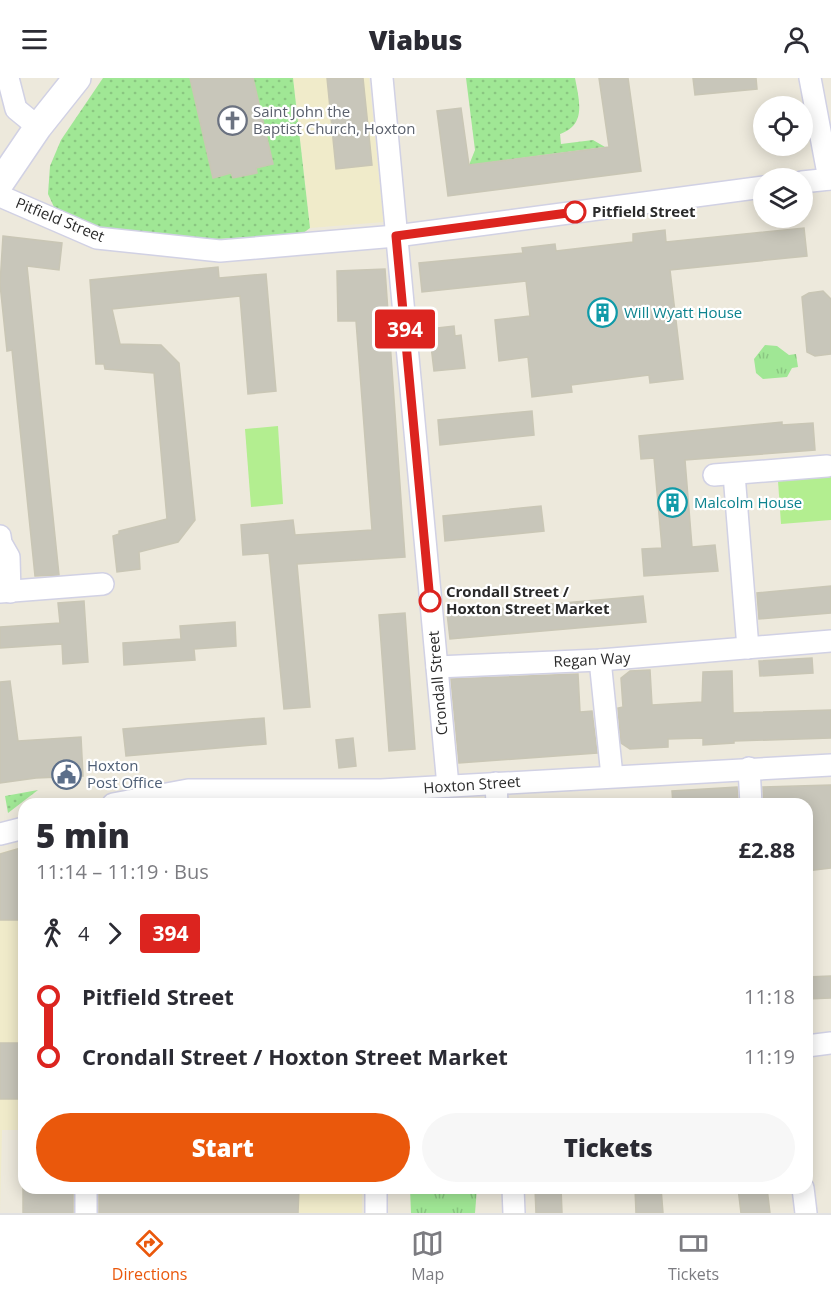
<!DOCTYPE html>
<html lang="en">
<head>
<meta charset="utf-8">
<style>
	body { margin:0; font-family:"Open Sans",sans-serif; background:#f7f7f7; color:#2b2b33; height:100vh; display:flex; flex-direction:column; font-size:22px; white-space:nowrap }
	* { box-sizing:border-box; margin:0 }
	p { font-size:20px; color:#7c7c81 }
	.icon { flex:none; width:33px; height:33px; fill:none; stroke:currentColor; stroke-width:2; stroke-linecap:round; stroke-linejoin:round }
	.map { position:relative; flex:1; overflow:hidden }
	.details { position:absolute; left:18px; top:720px; width:795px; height:396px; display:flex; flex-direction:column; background:#fff; border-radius:18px; box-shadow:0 3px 15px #0003 }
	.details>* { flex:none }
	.badge { padding:0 12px; border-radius:4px; font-size:21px; line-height:39px }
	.fabs { position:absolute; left:753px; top:18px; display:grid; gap:12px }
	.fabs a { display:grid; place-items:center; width:60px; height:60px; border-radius:50%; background:#fff; box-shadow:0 3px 15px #0003; font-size:30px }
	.map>.badge { position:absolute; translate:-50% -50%; box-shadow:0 0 0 3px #fff }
	.legs { display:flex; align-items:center; gap:9px; height:66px; padding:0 18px; font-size:20px }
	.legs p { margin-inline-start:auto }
	.overview { display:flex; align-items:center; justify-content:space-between; height:102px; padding:0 18px }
	h1 { font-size:33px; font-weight:800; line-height:45px }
	.action { display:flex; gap:12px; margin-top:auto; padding:12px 18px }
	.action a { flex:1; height:69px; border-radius:36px; background:#ea580c; color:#fff; font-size:24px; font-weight:800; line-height:69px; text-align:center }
	.action a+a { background:#f7f7f7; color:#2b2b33 }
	ul { padding:0 18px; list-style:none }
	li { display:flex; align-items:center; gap:21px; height:60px; font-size:22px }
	li i { display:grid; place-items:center; width:9px; height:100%; margin:0 8px; background:currentColor }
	li i::after { content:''; width:15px; height:15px; margin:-8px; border:4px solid; border-radius:50%; background:#fff }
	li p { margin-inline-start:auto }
	li:first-child i { background:linear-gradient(#0000 50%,currentColor 0) }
	li:last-child i { background:linear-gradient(currentColor 50%,#0000 0) }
	header { display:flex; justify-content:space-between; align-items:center; height:78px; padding:0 18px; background:#fff; font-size:27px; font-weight:800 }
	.dock { display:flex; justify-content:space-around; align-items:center; height:84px; border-top:2px solid #e1e1e2; background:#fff; font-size:16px; color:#7c7c81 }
	.dock a { display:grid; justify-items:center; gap:3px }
	.dock .selected { color:#ea580c }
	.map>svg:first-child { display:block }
	.education { fill:#f0ebca }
	.grass { fill:url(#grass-tufts) }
	.garden { fill:url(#garden-dots) }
	.pitch { fill:#b3ee90 }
	.building { fill:#c8c6ba; stroke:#c9c6b5; stroke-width:1.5 }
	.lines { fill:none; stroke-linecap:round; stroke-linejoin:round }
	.minor-casing { stroke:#d1d1e4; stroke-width:24 }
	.tertiary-casing { stroke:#d1d1e4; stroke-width:30 }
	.minor { stroke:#fff; stroke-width:21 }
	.tertiary { stroke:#fff; stroke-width:27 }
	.line-1-casing { stroke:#fff; stroke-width:14 }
	.line-1 { stroke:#dc241f; stroke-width:9 }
	.stop-1-dot { fill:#fff; stroke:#dc241f; stroke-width:3 }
	.labels { text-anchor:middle; stroke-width:4.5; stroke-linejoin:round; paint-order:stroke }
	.worship-label { font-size:15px; fill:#5b616d; stroke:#fff; text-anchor:start }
	.stop-label { font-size:15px; font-weight:bold; fill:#2a2a2a; stroke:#fff; text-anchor:start }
	.street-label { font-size:15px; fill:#2a2a2a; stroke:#fff }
	.culture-label { font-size:15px; fill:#0d838f; stroke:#fff; text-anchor:start }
	.service-label { font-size:15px; fill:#4e5e75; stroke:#fff; text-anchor:start }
</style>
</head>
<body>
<header><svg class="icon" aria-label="menu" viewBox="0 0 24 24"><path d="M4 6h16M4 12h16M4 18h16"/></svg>Viabus<svg class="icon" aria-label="person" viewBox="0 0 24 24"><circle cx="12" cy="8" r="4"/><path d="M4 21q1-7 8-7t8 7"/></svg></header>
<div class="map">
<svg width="831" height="1135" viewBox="0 0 831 1135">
	<defs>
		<pattern id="grass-tufts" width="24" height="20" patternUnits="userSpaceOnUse" patternTransform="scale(1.5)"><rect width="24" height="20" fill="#a0e795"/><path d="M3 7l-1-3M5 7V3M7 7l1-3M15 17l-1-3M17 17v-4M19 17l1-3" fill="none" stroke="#8ac681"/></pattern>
		<pattern id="garden-dots" width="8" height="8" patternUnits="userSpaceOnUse" patternTransform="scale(1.5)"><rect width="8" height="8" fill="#a0e795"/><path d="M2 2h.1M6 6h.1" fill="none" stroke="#8ac681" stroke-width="1.8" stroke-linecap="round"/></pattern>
	</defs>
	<rect width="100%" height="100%" fill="#ede9dc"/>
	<g class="education">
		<path d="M293 0H369L384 144 310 150Z"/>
		<path d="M24 768V1052H2L0 1135V775Z"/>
		<path d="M126 1110H362V1135H132Z"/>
	</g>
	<g class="grass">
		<path d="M765 267 777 268 789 277 796 276 798 289 792 290 787 299 763 301 756 295 754 281Z"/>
		<path d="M410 1110H477L475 1135H411Z"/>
	</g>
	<g class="garden">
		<path d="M103 0H293L310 150 302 156 182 163 101 156 54 129 48 116 50 88 61 62Z"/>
		<path d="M466 0H575C579 22 587 47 560 56L561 66 593 62 605 69 469 87 475 72Z"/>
		<path d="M38 712 8 735 5 718Z"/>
	</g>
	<g class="pitch">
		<path d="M278 348 283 426 251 429 245 351Z"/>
		<path d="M831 399V442L781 446 778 403Z"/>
	</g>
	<g class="building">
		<path d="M190 0H253L273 86 256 90 257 95 233 100 231 95 213 100Z"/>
		<path d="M327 0H363L372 87 336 91Z"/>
		<path d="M599 0H628L641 93 448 118 437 33 461 30 469 87 609 69Z"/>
		<path d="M693 0H756L757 11 695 17Z"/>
		<path d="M804 150 807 178 670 192 683 301 650 305 649 297 571 307 572 314 532 319 528 279 499 283 495 242 530 238 526 203 422 214 419 185 523 175 522 170 555 166 556 173 633 164V156L665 152 666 164Z"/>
		<path d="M3 158 62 165 59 192 27 188 59 497 35 498 12 272 7 273 0 206Z"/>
		<path d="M218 189 219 200 266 196 276 313 248 316 240 218 112 231 120 266 161 267 179 285 195 442 178 464 139 474 140 491 117 494 113 458 119 456V453L167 441 154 295 105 291 104 286H96L90 202Z"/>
		<path d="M385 191 405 479 297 486 310 629 284 631 269 475 243 477 241 447 293 442 295 457 372 452 356 243H338L337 193Z"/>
		<path d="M823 213 831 221V276L815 278 807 274 802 219 809 215Z"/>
		<path d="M454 248 455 258 461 257 465 290 434 293 429 251Z"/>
		<path d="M532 333 534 357 440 367 438 342Z"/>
		<path d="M782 344V347L813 345 815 372 685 382 692 469 715 467 718 493 644 498 642 471 662 470 654 380 641 381 639 358Z"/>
		<path d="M541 428 544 453 445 463 443 438Z"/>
		<path d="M831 508V535L759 541 757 515Z"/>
		<path d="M643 518 646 544 450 561 447 535Z"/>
		<path d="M84 523 88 584 63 586 62 566 0 570V549L60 545 58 525Z"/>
		<path d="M405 535 415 671 389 673 379 537Z"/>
		<path d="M235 544 236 568 194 571 195 582 124 587 123 565 181 561 180 548Z"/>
		<path d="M812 580 813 595 760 598 759 583Z"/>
		<path d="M650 592 652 627 702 624 703 594 732 593 733 635 831 632V660L734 663V665L703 667V660L668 661V669L630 671 621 665 618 630 623 629 621 600 630 593Z"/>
		<path d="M578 596 580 634 592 633 597 675 459 685 451 601Z"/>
		<path d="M10 603 18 663 81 659 83 698 36 700 0 705V604Z"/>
		<path d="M264 640 266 666 126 678 123 651Z"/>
		<path d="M353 660 356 688 339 690 336 662Z"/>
		<path d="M831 707V790L807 793V726H764L763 709Z"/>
		<path d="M737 709 738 726H673L672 713Z"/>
		<path d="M24 769V842H0V776Z"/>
		<path d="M831 898V920L807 921V899Z"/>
		<rect x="0" y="965" width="24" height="56"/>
		<rect x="23" y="1110" width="50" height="25"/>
		<path d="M99 1110H299L298 1135H99Z"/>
		<path d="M535 1110H561L562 1135H536Z"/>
		<path d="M635 1110H661L663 1135H636Z"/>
		<path d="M738 1110H767L770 1135H741Z"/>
	</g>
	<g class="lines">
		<defs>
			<g id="minor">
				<path d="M8 0 16 31 38 49"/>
				<path d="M382 0 448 708"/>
				<path d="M810 0 829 101"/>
				<path d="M802 104 831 101"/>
				<path d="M0 118 97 160 220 173 396 158 764 109"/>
				<path d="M734 396 748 570"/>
				<path d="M714 397 827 388"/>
				<path d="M0 458 1 465 9 479 10 514"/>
				<path d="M0 514 103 506"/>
				<path d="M600 582 612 698"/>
				<path d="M437 589 600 582 831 563"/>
				<path d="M749 690 751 726"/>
				<path d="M496 705 497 726"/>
				<path d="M113 726 188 712H381L831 687"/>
				<path d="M0 756 24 750"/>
				<path d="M807 968 831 965"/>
				<path d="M86 1110V1135"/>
				<path d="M513 1110 514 1135"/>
				<path d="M803 1110 806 1135"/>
				<path d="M376 1135V1110"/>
			</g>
			<path id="tertiary" d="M0 105 38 49 77 0"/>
		</defs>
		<use href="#minor" class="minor-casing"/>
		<use href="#tertiary" class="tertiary-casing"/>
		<use href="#minor" class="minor"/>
		<use href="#tertiary" class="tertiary"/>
	</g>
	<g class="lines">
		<defs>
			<path id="line-1" d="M430 523 396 158 575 134"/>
		</defs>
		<use href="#line-1" class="line-1-casing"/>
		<use href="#line-1" class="line-1"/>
	</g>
	<defs>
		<symbol id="church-ring" viewBox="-11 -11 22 22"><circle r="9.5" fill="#fff" stroke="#6b7280" stroke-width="1.5"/><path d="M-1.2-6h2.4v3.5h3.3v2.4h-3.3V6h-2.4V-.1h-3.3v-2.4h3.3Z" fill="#6b7280"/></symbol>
		<symbol id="building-ring" viewBox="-11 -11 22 22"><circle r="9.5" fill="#fff" stroke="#0f9aa8" stroke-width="1.5"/><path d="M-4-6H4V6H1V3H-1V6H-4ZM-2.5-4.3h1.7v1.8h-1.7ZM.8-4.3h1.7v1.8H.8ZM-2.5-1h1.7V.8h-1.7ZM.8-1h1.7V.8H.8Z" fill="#0f9aa8"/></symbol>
		<symbol id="civic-ring" viewBox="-11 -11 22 22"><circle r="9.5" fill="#fff" stroke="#5c6f8a" stroke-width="1.5"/><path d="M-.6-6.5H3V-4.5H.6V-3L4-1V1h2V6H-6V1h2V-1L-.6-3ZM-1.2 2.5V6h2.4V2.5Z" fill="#5c6f8a"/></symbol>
	</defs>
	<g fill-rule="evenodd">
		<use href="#church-ring" x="216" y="26" width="33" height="33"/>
		<use href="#building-ring" x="586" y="218" width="33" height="33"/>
		<use href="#building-ring" x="656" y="408" width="33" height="33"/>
		<use href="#civic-ring" x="50" y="680" width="33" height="33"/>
	</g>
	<g class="stop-1-dot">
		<circle cx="575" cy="134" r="10"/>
		<circle cx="430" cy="523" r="10"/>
	</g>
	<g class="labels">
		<g class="worship-label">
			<text x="253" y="39">Saint John the<tspan x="253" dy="17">Baptist Church, Hoxton</tspan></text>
		</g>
		<g class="stop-label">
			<text x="592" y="139">Pitfield Street</text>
			<text x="446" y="519">Crondall Street /<tspan x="446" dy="17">Hoxton Street Market</tspan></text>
		</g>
		<g class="street-label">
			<text transform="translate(60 142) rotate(22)" y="5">Pitfield Street</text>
			<text transform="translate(592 582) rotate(-3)" y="5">Regan Way</text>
			<text transform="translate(438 605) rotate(-95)" y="5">Crondall Street</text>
			<text transform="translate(472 707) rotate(-4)" y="5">Hoxton Street</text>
		</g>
		<g class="culture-label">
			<text x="624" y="240">Will Wyatt House</text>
			<text x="694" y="430">Malcolm House</text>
		</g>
		<g class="service-label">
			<text x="87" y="693">Hoxton<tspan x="87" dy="17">Post Office</tspan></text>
		</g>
	</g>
</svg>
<div class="fabs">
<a><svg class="icon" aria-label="locate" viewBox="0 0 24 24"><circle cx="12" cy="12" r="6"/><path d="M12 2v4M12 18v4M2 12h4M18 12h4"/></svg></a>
<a><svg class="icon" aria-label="layers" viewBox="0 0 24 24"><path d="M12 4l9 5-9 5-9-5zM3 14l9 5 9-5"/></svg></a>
</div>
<b class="badge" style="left:405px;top:251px;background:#dc241f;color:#fff">394</b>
<section class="details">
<div class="overview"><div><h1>5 min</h1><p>11:14 – 11:19 · Bus</p></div><b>£2.88</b></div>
<div class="legs"><svg class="icon" aria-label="walk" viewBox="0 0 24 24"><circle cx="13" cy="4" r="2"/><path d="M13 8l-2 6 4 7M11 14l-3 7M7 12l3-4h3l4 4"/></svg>4<svg class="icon" aria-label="forward" viewBox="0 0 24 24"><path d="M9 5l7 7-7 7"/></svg><b class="badge" style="background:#dc241f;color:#fff">394</b></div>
<ul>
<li><i style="color:#dc241f"></i><b>Pitfield Street</b><p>11:18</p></li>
<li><i style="color:#dc241f"></i><b>Crondall Street / Hoxton Street Market</b><p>11:19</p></li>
</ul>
<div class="action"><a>Start</a><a>Tickets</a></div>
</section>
</div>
<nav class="dock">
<a class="selected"><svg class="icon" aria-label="directions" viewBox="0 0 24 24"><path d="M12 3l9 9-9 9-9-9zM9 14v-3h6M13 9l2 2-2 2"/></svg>Directions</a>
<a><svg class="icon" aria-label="map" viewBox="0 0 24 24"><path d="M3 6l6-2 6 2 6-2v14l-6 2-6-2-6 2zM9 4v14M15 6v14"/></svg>Map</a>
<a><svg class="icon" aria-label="tickets" viewBox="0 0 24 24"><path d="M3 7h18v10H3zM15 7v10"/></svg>Tickets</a>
</nav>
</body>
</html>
